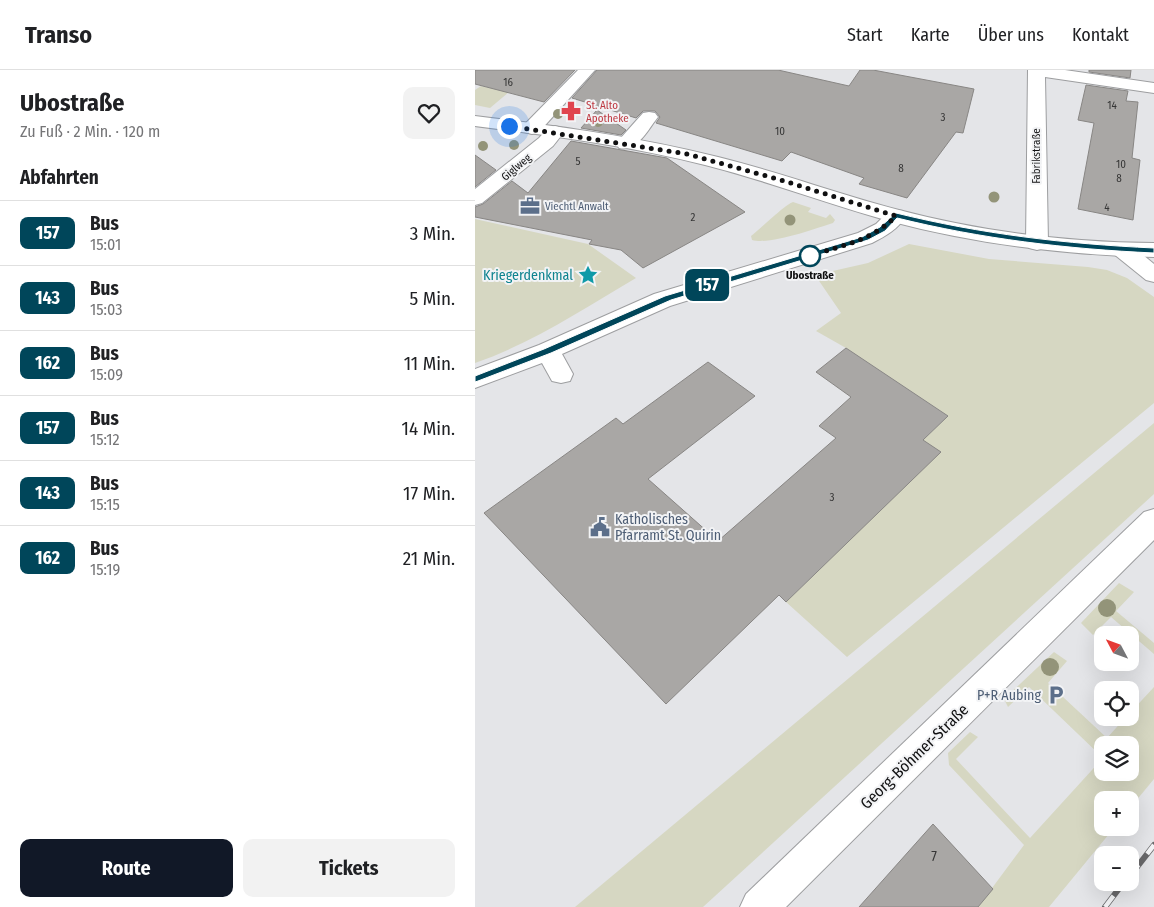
<!DOCTYPE html>
<html lang="de">
<head>
<meta charset="utf-8">
<style>
	body { margin:0; font-family:"Fira Sans Condensed",sans-serif; background:#f2f2f2; color:#202124; height:100vh; display:flex; flex-direction:column; font-size:19px; white-space:nowrap }
	* { box-sizing:border-box; margin:0 }
	p { font-size:16px; color:#757577 }
	.icon { flex:none; width:28px; height:28px; fill:none; stroke:currentColor; stroke-width:2; stroke-linecap:round; stroke-linejoin:round }
	.map { position:relative; flex:1; overflow:hidden }
	.sheet { display:flex; flex-direction:column; background:#fff; width:475px }
	.sheet>* { flex:none }
	.badge { padding:0 10px; border-radius:8px; font-size:18px; line-height:32px }
	.needle { width:32px; rotate:311deg }
	.fabs { position:absolute; left:619px; top:556px; display:grid; gap:10px }
	.fabs a { display:grid; place-items:center; width:45px; height:45px; border-radius:10px; background:#fff; box-shadow:0 5px 20px #0002; font-size:25px }
	.you { position:absolute; width:25px; height:25px; margin:-12px; border:4px solid #fff; border-radius:50%; background:#1a73e8; box-shadow:0 0 0 8px #1a73e833 }
	.map>.badge { position:absolute; translate:-50% -50%; box-shadow:0 0 0 2px #fff }
	h2 { padding:0 20px; font-size:19px; line-height:45px }
	.round { display:grid; place-items:center; flex:none; width:52px; height:52px; border-radius:10px; background:#f2f2f2 }
	.headline { display:flex; align-items:center; justify-content:space-between; height:85px; padding:0 20px }
	h1 { font-size:24px; font-weight:700; line-height:38px }
	.button { display:flex; gap:10px; margin-top:auto; padding:10px 20px }
	.button a { flex:1; height:58px; border-radius:10px; background:#111827; color:#fff; font-size:20px; font-weight:700; line-height:58px; text-align:center }
	.button a+a { background:#f2f2f2; color:#202124 }
	ul { padding:0; list-style:none }
	li { display:flex; align-items:center; gap:15px; height:65px; padding:0 20px; border-top:1px solid #e0e0e0 }
	li div { flex:1 }
	li b { display:block; font-size:19px }
	li em { font-style:normal }
	li .badge { min-width:55px; font-weight:700; text-align:center }
	header { display:flex; align-items:center; gap:30px; box-sizing:border-box; height:70px; padding:0 25px; background:#fff; border-bottom:1px solid #e0e0e0 }
	header strong { font-size:24px }
	nav { display:flex; gap:28px; margin-inline-start:auto; font-size:18px }
	main { display:flex; flex:1; min-height:0 }
	.map>svg:first-child { display:block }
	.green { fill:#d6d7c2 }
	.building { fill:#a9a7a5; stroke:#888684 }
	.lines { fill:none; stroke-linecap:round; stroke-linejoin:round }
	.minor-casing { stroke:#9d9ea0; stroke-width:2 }
	.major-casing { stroke:#9d9ea0; stroke-width:2 }
	.minor { fill:#fff; fill-rule:evenodd }
	.major { fill:#fff; fill-rule:evenodd }
	.rail-casing { stroke:#68686a; stroke-width:6 }
	.rail { stroke:#f2f3f5; stroke-width:4.5; stroke-dasharray:14; stroke-linecap:butt }
	.tree { fill:#939479 }
	.line { fill:#00465a; stroke:#fff }
	.walk { stroke:#101011; stroke-width:5; stroke-dasharray:0 9 }
	.stop-dot { fill:#fff; stroke:#00465a; stroke-width:2.5 }
	.labels { text-anchor:middle; stroke-width:4; stroke-linejoin:round; paint-order:stroke }
	.number-label { font-size:11px; fill:#363636 }
	.far-health-label { font-size:11px; fill:#be3a42; stroke:#f2f3f5; text-anchor:start }
	.far-street-label { font-size:11px; fill:#101011; stroke:#f2f3f5 }
	.far-service-label { font-size:11px; fill:#4e5e75; stroke:#f2f3f5; text-anchor:start }
	.far-stop-label { font-size:11px; font-weight:bold; fill:#101011; stroke:#f2f3f5 }
	.culture-label { font-size:14px; fill:#0d838f; stroke:#f2f3f5; text-anchor:end }
	.service-label { font-size:14px; fill:#4e5e75; stroke:#f2f3f5; text-anchor:start }
	.near-number-label { font-size:14px; fill:#363636 }
	.near-street-label { font-size:16px; fill:#101011; stroke:#f2f3f5 }
</style>
</head>
<body>
<header>
<strong>Transo</strong>
<nav><a>Start</a><a>Karte</a><a>Über uns</a><a>Kontakt</a></nav>
</header>
<main>
<section class="sheet">
<div class="headline"><div><h1>Ubostraße</h1><p>Zu Fuß · 2 Min. · 120 m</p></div><a class="round"><svg class="icon" aria-label="heart" viewBox="0 0 24 24"><path d="M12 20l-8-8c-3-5 5-10 8-4 3-6 11-1 8 4z"/></svg></a></div>
<h2>Abfahrten</h2>
<ul>
<li><span class="badge" style="background:#00465a;color:#fff">157</span><div><b>Bus</b><p>15:01</p></div><em>3 Min.</em></li>
<li><span class="badge" style="background:#00465a;color:#fff">143</span><div><b>Bus</b><p>15:03</p></div><em>5 Min.</em></li>
<li><span class="badge" style="background:#00465a;color:#fff">162</span><div><b>Bus</b><p>15:09</p></div><em>11 Min.</em></li>
<li><span class="badge" style="background:#00465a;color:#fff">157</span><div><b>Bus</b><p>15:12</p></div><em>14 Min.</em></li>
<li><span class="badge" style="background:#00465a;color:#fff">143</span><div><b>Bus</b><p>15:15</p></div><em>17 Min.</em></li>
<li><span class="badge" style="background:#00465a;color:#fff">162</span><div><b>Bus</b><p>15:19</p></div><em>21 Min.</em></li>
</ul>
<div class="button"><a>Route</a><a>Tickets</a></div>
</section>
<div class="map">
<svg width="679" height="837" viewBox="0 0 679 837">
	<rect width="100%" height="100%" fill="#e4e5e8"/>
	<g class="green">
		<path d="M6 16 34 22 15 38 0 35V20Z"/>
		<path d="M318 132 336 138 333 142 351 148 355 144 360 150 358 153C339 159 295 175 277 170L276 166C285 159 311 134 318 132Z"/>
		<path d="M0 149 113 174 161 208C108 239 58 273 0 293Z"/>
		<path d="M434 174 514 189 613 197 632 200 652 208 679 227V333L372 587 311 532 362 482 448 370 473 346 371 278 341 261 366 243 340 205 393 193Z"/>
		<path d="M679 353V424L228 837H100Z"/>
		<path d="M644 513 659 522 641 541 679 573V584L636 547 618 565 606 553Z"/>
		<path d="M579 582 592 591 573 613 632 668 650 648H655V643L679 617V709L655 738V730H628V758H639L574 837H503L549 775 474 695 473 683 495 662 503 667 481 689 555 768 627 689 628 702H655V675H628L627 687 554 617 533 637 529 629Z"/>
	</g>
	<g class="building">
		<path d="M0 0H100L69 32 0 14Z"/>
		<path d="M122 0H303L374 16 385 0H398L499 19 488 63 481 62 432 128 384 114 389 108 316 82 307 91 181 53 185 47 180 41H168L161 48 97 28Z"/>
		<path d="M614 0H656L655 8 614 2Z"/>
		<path d="M611 15 653 21 651 31 663 32 657 88 665 90 658 150 603 139 619 53 603 50Z"/>
		<path d="M122 40 151 60 146 65 106 58Z"/>
		<path d="M96 71 192 88 270 142 168 198 146 180 114 174 117 170 0 147V137L8 134 37 111 53 123Z"/>
		<path d="M0 85 21 100 0 117Z"/>
		<path d="M371 278 473 346 448 370 466 382 311 532 304 525 191 634 9 443 141 348 148 354 233 292 280 326 173 409 243 471 361 368 344 356 376 327 341 302Z"/>
		<path d="M458 754 518 819 503 837H384Z"/>
	</g>
	<g class="lines">
		<defs>
			<g id="minor">
				<path d="M103 0H120L64 62 57 64 50 62 48 58 50 54Z"/>
				<path d="M553 0H590L679 13V23L570 7 573 173 570 178 562 180 554 178 551 173Z"/>
				<path d="M174 42 180 43 183 47 180 51C171 63 161 82 144 78L142 74 144 70 168 43Z"/>
				<path d="M80 56 87 58 89 62 78 76 7 133 0 135V119L64 68 73 58Z"/>
				<path d="M421 140 428 141 431 146C423 159 411 166 397 173L195 236 87 284 98 304 95 311 86 313 77 311 67 293 0 318V299L64 275 179 224 383 163 401 154 414 141Z"/>
				<path d="M648 173 656 175 679 194V212L671 210 640 185 637 180 640 175Z"/>
				<path d="M679 439V470L311 837H265L271 824 669 442Z"/>
			</g>
			<path id="major" d="M0 46C82 56 163 67 243 87 304 102 363 124 424 140 507 162 593 172 679 173V187C589 185 501 174 414 151 353 134 293 111 230 95 155 76 77 66 0 56Z"/>
		</defs>
		<use href="#minor" class="minor-casing"/>
		<use href="#major" class="major-casing"/>
		<use href="#minor" class="minor"/>
		<use href="#major" class="major"/>
		<defs>
			<g id="rail">
				<path d="M655 806 679 775"/>
				<path d="M630 837 649 812"/>
			</g>
		</defs>
		<use href="#rail" class="rail-casing"/>
		<use href="#rail" class="rail"/>
	</g>
	<g class="tree">
		<circle cx="83" cy="44" r="5"/>
		<circle cx="123" cy="52" r="5"/>
		<circle cx="39" cy="75" r="5"/>
		<circle cx="8" cy="76" r="5"/>
		<circle cx="519" cy="127" r="5.5"/>
		<circle cx="315" cy="150" r="5.5"/>
		<circle cx="632" cy="538" r="9"/>
		<circle cx="575" cy="597" r="9"/>
	</g>
	<path class="line" d="M421 143C506 164 591 174 679 178V183C592 179 507 169 422 148L410 161 393 170 196 230 76 283 3 311 0 312V306L69 279 190 226 387 167 405 157Z"/>
	<g class="lines">
		<path class="walk" d="M34 56 212 84 306 110 421 146C395 172 367 175 335 186"/>
	</g>
	<defs>
		<symbol id="pharmacy-bare" viewBox="-9 -9 18 18"><path d="M-2-6h4v4h4v4h-4v4h-4v-4h-4v-4h4Z" fill="#e0444e" stroke="#f2f3f5" stroke-width="2.5" paint-order="stroke"/></symbol>
		<symbol id="office-bare" viewBox="-9 -9 18 18"><path d="M-6-3h4V-5.5h4V-3h4V5H-6ZM-1-4.5V-3h2v-1.5ZM-6 0V1H6V0Z" fill="#5c6f8a" stroke="#f2f3f5" stroke-width="2.5" paint-order="stroke"/></symbol>
		<symbol id="sight-bare" viewBox="-9 -9 18 18"><path d="M0-6L1.8-2.2L6-1.7L2.9 1.2L3.7 5.4L0 3.3L-3.7 5.4L-2.9 1.2L-6-1.7L-1.8-2.2Z" fill="#0f9aa8" stroke="#f2f3f5" stroke-width="2.5" paint-order="stroke"/></symbol>
		<symbol id="civic-bare" viewBox="-9 -9 18 18"><path d="M-.6-6.5H3V-4.5H.6V-3L4-1V1h2V6H-6V1h2V-1L-.6-3ZM-1.2 2.5V6h2.4V2.5Z" fill="#5c6f8a" stroke="#f2f3f5" stroke-width="2.5" paint-order="stroke"/></symbol>
		<symbol id="parking-bare" viewBox="-9 -9 18 18"><path d="M-3.5-5.5H1a3.5 3.5 0 0 1 0 7H-1V5.5H-3.5ZM-1-3.4V-.6H.8a1.4 1.4 0 0 0 0-2.8Z" fill="#5c6f8a" stroke="#f2f3f5" stroke-width="2.5" paint-order="stroke"/></symbol>
	</defs>
	<g fill-rule="evenodd">
		<use href="#pharmacy-bare" x="82" y="27" width="28" height="28"/>
		<use href="#office-bare" x="41" y="122" width="28" height="28"/>
		<use href="#sight-bare" x="99" y="191" width="28" height="28"/>
		<use href="#civic-bare" x="111" y="443" width="28" height="28"/>
		<use href="#parking-bare" x="567" y="611" width="28" height="28"/>
	</g>
	<circle class="stop-dot" cx="335" cy="186" r="10"/>
	<g class="labels">
		<g class="number-label">
			<text x="33" y="16">16</text>
			<text x="637" y="39">14</text>
			<text x="468" y="51">3</text>
			<text x="305" y="65">10</text>
			<text x="103" y="95">5</text>
			<text x="646" y="98">10</text>
			<text x="426" y="102">8</text>
			<text x="644" y="112">8</text>
			<text x="632" y="141">4</text>
			<text x="218" y="151">2</text>
			<text x="357" y="431">3</text>
		</g>
		<g class="far-health-label">
			<text x="111" y="39">St. Alto<tspan x="111" dy="13">Apotheke</tspan></text>
		</g>
		<g class="far-street-label">
			<text transform="translate(561 86) rotate(-90)" y="4">Fabrikstraße</text>
			<text transform="translate(41 97) rotate(-40)" y="4">Giglweg</text>
		</g>
		<g class="far-service-label">
			<text x="70" y="140">Viechtl Anwalt</text>
		</g>
		<g class="far-stop-label">
			<text x="335" y="209">Ubostraße</text>
		</g>
		<g class="culture-label">
			<text x="98" y="210">Kriegerdenkmal</text>
		</g>
		<g class="service-label">
			<text x="140" y="454">Katholisches<tspan x="140" dy="16">Pfarramt St. Quirin</tspan></text>
			<text x="566" y="630" text-anchor="end">P+R Aubing</text>
		</g>
		<g class="near-number-label">
			<text x="459" y="791">7</text>
		</g>
		<g class="near-street-label">
			<text transform="translate(439 686) rotate(-44)" y="6">Georg-Böhmer-Straße</text>
		</g>
	</g>
</svg>
<div class="fabs">
<a><svg class="needle" viewBox="-14 -14 28 28"><path d="M0-13l5 13h-10z" fill="#e53935"/><path d="M0 13l5-13h-10z" fill="#757577"/></svg></a>
<a><svg class="icon" aria-label="locate" viewBox="0 0 24 24"><circle cx="12" cy="12" r="6"/><path d="M12 2v4M12 18v4M2 12h4M18 12h4"/></svg></a>
<a><svg class="icon" aria-label="layers" viewBox="0 0 24 24"><path d="M12 4l9 5-9 5-9-5zM3 14l9 5 9-5"/></svg></a>
<a>+</a>
<a>−</a>
</div>
<div class="you" style="left:34px;top:56px"></div>
<b class="badge" style="left:232px;top:215px;background:#00465a;color:#fff">157</b>
</div>
</main>
</body>
</html>
